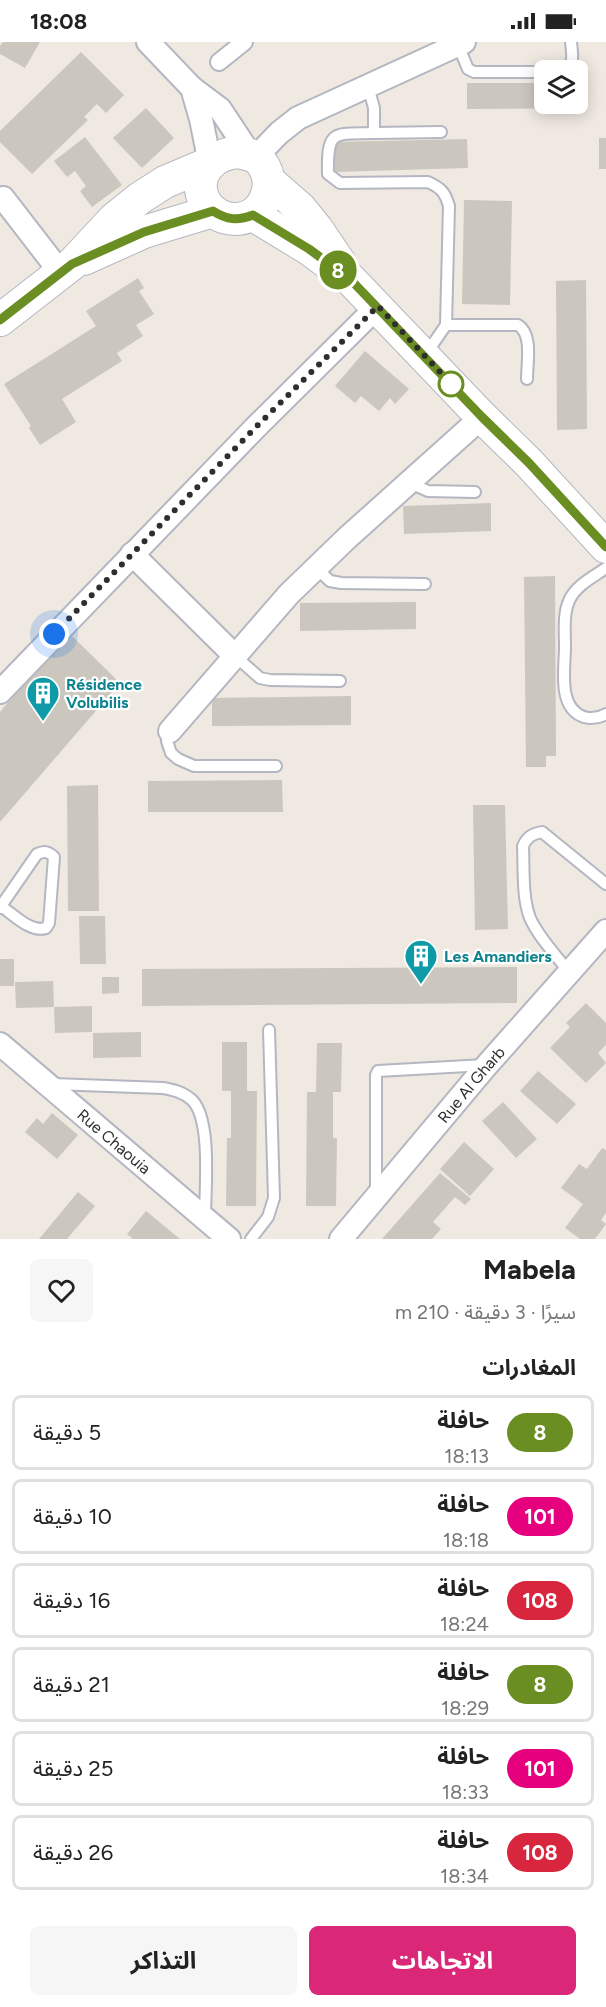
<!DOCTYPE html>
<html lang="ar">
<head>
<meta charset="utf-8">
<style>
	body { margin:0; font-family:Figtree,"Noto Sans Arabic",sans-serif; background:#f6f6f6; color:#222; direction:rtl; height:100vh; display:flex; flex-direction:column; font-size:22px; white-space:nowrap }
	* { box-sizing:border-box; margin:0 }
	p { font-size:20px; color:#767676 }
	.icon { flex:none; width:33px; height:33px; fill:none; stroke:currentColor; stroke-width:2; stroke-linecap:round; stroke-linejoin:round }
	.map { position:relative; height:1197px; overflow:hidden; direction:ltr }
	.side { display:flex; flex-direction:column; background:#fff; flex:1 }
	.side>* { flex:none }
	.badge { padding:0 12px; border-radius:20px; font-size:21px; line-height:39px }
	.fabs { position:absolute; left:534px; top:18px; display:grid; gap:12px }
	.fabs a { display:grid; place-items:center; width:54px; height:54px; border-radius:9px; background:#fff; box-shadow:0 3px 15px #0003; font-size:30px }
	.you { position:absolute; width:30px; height:30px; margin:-15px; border:4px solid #fff; border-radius:50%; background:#1a73e8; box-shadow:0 0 0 9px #1a73e833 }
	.map>.badge { position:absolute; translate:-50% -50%; box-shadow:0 0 0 3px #fff }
	h2 { padding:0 30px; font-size:22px; line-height:54px }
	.round { display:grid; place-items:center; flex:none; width:63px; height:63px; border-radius:9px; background:#f6f6f6 }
	.headline { display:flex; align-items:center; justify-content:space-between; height:102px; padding:0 30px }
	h1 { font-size:28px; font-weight:700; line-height:45px }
	.primary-button { display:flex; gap:12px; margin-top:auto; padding:12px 30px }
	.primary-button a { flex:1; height:69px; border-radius:9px; background:#db2777; color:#fff; font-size:24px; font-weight:700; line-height:69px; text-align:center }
	.primary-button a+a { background:#f6f6f6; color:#222 }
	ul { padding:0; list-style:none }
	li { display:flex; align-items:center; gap:18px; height:75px; margin:0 12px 9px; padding:0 18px; border:3px solid #e0e0e0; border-radius:9px }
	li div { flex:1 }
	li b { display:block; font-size:22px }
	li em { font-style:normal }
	li .badge { min-width:66px; font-weight:700; text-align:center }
	.status { display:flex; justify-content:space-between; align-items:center; height:42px; padding:0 30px; background:#fff; direction:ltr }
	.status svg { height:16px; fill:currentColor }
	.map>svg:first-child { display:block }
	.building { fill:#cbc7bf }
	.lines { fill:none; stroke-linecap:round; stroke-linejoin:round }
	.service-casing { stroke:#b4b7c1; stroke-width:14 }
	.pedestrian-casing { stroke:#b4b7c1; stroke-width:20 }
	.minor-casing { stroke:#b4b7c1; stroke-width:26 }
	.secondary-casing { stroke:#b4b7c1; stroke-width:34 }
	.service { stroke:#fff; stroke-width:10 }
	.pedestrian { stroke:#fff; stroke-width:16 }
	.minor { stroke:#fff; stroke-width:22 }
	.secondary { stroke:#fff; stroke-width:32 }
	.line-casing { stroke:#fff; stroke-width:14 }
	.line { stroke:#6b8e23; stroke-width:9 }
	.walk { stroke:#2e2e2e; stroke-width:6; stroke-dasharray:0 10.8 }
	.stop-dot { fill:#fff; stroke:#6b8e23; stroke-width:3 }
	.labels { text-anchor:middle; stroke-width:4.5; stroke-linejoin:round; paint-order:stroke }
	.culture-label { font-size:16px; font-weight:bold; fill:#0d838f; stroke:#fff; text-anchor:start }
	.street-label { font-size:16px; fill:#2e2e2e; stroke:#fff }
</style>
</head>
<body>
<div class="status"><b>18:08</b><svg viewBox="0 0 49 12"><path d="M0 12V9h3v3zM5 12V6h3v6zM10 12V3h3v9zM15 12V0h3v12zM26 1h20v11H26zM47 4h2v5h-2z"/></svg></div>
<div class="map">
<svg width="606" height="1197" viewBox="0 0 606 1197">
	<rect width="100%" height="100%" fill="#efe9e1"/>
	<g class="building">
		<path d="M3 0H40L25 26 0 12V4Z"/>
		<path d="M81 10 124 53 106 71 97 62 84 75 88 78 32 132 0 100V89Z"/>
		<path d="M578 40H585V66L467 67V41H544V62H578Z"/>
		<path d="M146 66 174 96 142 126 113 96Z"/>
		<path d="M85 95 122 143 92 165 80 149 86 144 75 129 67 135 54 119Z"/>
		<rect x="599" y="96" width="7" height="31"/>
		<path d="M467 97 468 126 335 130 334 100Z"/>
		<path d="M464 158 512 159 510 263 462 262Z"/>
		<path d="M138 236 144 246 139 249 154 272 136 283 143 294 117 311 122 319 62 357 76 380 40 403 29 386 31 384 4 342 96 284 86 269Z"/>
		<path d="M586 238 587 387 557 388 556 239Z"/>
		<path d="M365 309 409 347 395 362 390 356 379 369 361 354 355 361 335 344Z"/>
		<path d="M491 461V489L404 492 403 464Z"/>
		<path d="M555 534 556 714H546V725H526L524 535Z"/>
		<path d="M416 560V587L300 589V561Z"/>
		<path d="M67 589 120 641 0 780V670Z"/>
		<path d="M351 654V683L212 684V656Z"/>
		<path d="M282 738 283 770H148V739Z"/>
		<path d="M98 743 99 869H68L67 744Z"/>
		<path d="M473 763H505L508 887 475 888Z"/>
		<path d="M79 874H105L106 922H80Z"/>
		<rect x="0" y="917" width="14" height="27"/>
		<path d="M517 925V961L142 964V927Z"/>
		<path d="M102 935H119V951L102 952Z"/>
		<path d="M53 939 54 965 16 966 15 940Z"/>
		<path d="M586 961 606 981V1003L598 1011 606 1021 586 1041 550 1006 570 985 566 981Z"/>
		<path d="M92 964V990L55 991 54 965Z"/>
		<path d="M141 990V1015L93 1016V991Z"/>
		<path d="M222 1000H247V1049H257L256 1164H226L227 1096H231V1049H222Z"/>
		<path d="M317 1001H342L341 1050H333V1096H337L336 1164H306L307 1050H316Z"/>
		<path d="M538 1029 576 1062 557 1082 520 1049Z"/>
		<path d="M503 1060 537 1097 516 1116 482 1079Z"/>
		<path d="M52 1071 78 1093 57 1117 25 1090 37 1076 43 1082Z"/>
		<path d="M464 1100 494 1127 470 1154 440 1127Z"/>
		<path d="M602 1106 606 1108V1171L601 1178 606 1182 595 1197H580L565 1186 583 1162 561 1146 579 1122 587 1127Z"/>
		<path d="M440 1131 471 1157 465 1163 455 1155 433 1180 441 1187 432 1197H382Z"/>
		<path d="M78 1150 95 1164 67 1197H39Z"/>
		<path d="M146 1169 180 1197H133L127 1192Z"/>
	</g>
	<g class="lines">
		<defs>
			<g id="service">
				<path d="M458 3 468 27 474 30H544"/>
				<path d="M565 28C575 21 572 11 571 0"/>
				<path d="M368 44 374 66V91C333 92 327 87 328 132L340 141 428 140C441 146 445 150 449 164L446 283 426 312"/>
				<path d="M374 91 441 90"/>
				<path d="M446 283H518C533 292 527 321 527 337"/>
				<path d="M410 441 428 449 475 450"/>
				<path d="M316 526 330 539 341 541 425 542"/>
				<path d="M606 526C593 535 575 544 569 559 563 572 565 590 565 605 565 626 557 666 584 675 591 677 599 676 606 672"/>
				<path d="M235 614 260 636 270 638 340 639"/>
				<path d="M170 689 167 699 171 711 178 717 194 724H276"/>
				<path d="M0 866 1 864 37 812C44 809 48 809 54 815L49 881 46 886C31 891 14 873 1 864"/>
				<path d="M569 930C556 913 539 896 530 876 522 855 524 827 523 804 527 795 532 792 542 790L606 842"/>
				<path d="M53 1042 163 1046C174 1048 183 1050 192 1058 212 1078 205 1147 205 1176"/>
				<path d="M376 1151V1033L378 1029 485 1023"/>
				<path d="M251 1197 268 1175 274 1156 269 988"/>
			</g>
			<path id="pedestrian" d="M219 20 244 0"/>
			<g id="minor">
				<path d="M148 0 192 46 220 67 251 114"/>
				<path d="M192 46 201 77 210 121"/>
				<path d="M256 115 279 91 298 76 464 0"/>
				<path d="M3 156 61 231"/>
				<path d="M132 512 235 614"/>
				<path d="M0 650 256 385 378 264"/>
				<path d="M170 689 289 552 347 496 482 375"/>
				<path id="s1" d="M0 1002 229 1197"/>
				<path id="s2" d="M341 1197 487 1023 606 889"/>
			</g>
			<g id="secondary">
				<path d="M240 110C245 112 253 113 257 116 283 140 262 184 227 176 218 174 210 168 205 160 191 133 213 111 240 110Z"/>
				<path d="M269 139 300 166 317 187 340 221"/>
				<path d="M253 173 309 207 350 237 482 375 529 421 606 505"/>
				<path d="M84 217 144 190 213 169"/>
				<path d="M0 278 72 222 114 177 140 156 165 140 210 121"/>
			</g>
		</defs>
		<use href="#service" class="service-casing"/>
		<use href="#pedestrian" class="pedestrian-casing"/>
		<use href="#minor" class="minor-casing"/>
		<use href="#secondary" class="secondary-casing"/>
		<use href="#service" class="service"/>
		<use href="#pedestrian" class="pedestrian"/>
		<use href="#minor" class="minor"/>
		<use href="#secondary" class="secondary"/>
	</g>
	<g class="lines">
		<defs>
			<path id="line" d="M0 278 72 222 144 190 213 169C227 178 238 179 253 173L309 207 350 237 482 375 529 421 606 505"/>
		</defs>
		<use href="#line" class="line-casing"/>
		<use href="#line" class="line"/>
		<path class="walk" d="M54 592 256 385 378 264 456 347 451 342"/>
	</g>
	<defs>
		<symbol id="building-pin" viewBox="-11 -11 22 30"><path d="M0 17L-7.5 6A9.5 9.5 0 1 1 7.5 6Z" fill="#0f9aa8" stroke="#fff"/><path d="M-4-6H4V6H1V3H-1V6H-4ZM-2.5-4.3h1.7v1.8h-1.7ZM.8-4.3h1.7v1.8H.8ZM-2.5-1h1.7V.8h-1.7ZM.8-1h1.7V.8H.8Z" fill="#fff"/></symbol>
	</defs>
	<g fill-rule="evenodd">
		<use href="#building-pin" x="24" y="632" width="38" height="52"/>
		<use href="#building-pin" x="402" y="895" width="38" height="52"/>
	</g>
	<circle class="stop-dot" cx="451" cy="342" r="12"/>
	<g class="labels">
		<g class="culture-label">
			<text x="66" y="648">Résidence<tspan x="66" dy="18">Volubilis</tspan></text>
			<text x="444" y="920">Les Amandiers</text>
		</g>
		<g class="street-label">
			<text dy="6" stroke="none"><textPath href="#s2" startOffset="202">Rue Al Gharb</textPath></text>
			<text dy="6" stroke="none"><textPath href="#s1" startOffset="150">Rue Chaouia</textPath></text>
		</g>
	</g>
</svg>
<div class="fabs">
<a><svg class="icon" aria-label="layers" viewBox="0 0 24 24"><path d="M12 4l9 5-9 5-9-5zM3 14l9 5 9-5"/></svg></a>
</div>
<div class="you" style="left:54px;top:592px"></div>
<b class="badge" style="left:338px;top:228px;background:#6b8e23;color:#fff">8</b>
</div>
<section class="side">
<div class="headline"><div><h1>Mabela</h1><p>سيرًا · 3 دقيقة · 210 m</p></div><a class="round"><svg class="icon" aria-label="heart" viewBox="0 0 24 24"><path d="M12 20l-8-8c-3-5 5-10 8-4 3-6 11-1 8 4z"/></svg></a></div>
<h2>المغادرات</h2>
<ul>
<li><span class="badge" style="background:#6b8e23;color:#fff">8</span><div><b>حافلة</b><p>18:13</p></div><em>5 دقيقة</em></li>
<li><span class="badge" style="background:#e6007e;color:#fff">101</span><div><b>حافلة</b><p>18:18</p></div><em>10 دقيقة</em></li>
<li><span class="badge" style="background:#d7263d;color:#fff">108</span><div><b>حافلة</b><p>18:24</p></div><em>16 دقيقة</em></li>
<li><span class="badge" style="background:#6b8e23;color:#fff">8</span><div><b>حافلة</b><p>18:29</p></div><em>21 دقيقة</em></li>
<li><span class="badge" style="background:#e6007e;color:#fff">101</span><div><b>حافلة</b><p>18:33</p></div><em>25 دقيقة</em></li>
<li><span class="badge" style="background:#d7263d;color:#fff">108</span><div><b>حافلة</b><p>18:34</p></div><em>26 دقيقة</em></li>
</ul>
<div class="primary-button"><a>الاتجاهات</a><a>التذاكر</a></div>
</section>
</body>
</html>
